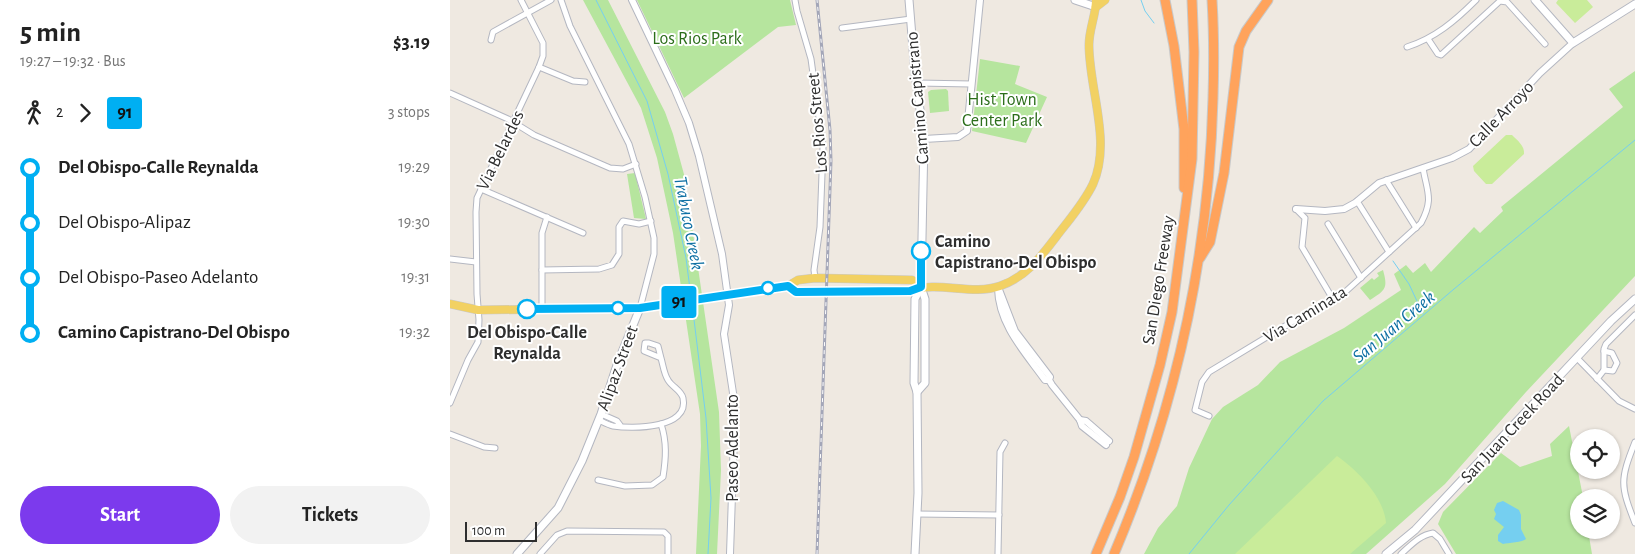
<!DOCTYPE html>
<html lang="en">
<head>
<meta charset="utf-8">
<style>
	body { margin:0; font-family:"Alegreya Sans",sans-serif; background:#f2f2f2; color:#222; height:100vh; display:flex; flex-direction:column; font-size:19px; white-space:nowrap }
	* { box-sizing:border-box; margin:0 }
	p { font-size:16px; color:#767676 }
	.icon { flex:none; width:28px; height:28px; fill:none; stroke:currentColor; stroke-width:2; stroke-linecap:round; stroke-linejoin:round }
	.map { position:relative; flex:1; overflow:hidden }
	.panel { display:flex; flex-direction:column; background:#fff; width:450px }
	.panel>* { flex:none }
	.badge { padding:0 10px; border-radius:4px; font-size:18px; line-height:32px }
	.fabs { position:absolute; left:1120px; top:429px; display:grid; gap:10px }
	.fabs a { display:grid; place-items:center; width:50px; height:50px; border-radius:50%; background:#fff; box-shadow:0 1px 4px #0004; font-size:25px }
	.scale { position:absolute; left:15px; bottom:12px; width:72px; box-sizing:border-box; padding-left:5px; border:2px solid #2e2e2e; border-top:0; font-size:14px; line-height:18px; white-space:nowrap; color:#2e2e2e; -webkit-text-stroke:4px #fff; paint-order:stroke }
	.map>.badge { position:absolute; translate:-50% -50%; box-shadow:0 0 0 2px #fff }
	.legs { display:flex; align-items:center; gap:8px; height:55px; padding:0 20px; font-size:16px }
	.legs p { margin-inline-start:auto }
	.summary { display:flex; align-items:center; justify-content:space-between; height:85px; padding:0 20px }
	h1 { font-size:28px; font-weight:600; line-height:38px }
	.cta { display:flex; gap:10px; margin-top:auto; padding:10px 20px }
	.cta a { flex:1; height:58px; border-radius:30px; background:#7c3aed; color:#fff; font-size:20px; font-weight:600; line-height:58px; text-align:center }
	.cta a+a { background:#f2f2f2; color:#222 }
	ul { padding:0 20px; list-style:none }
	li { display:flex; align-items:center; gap:18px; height:55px; font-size:19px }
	li i { display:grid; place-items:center; width:8px; height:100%; margin:0 6px; background:currentColor }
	li i::after { content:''; width:12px; height:12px; margin:-6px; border:4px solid; border-radius:50%; background:#fff }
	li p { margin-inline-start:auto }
	li:first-child i { background:linear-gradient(#0000 50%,currentColor 0) }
	li:last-child i { background:linear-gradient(currentColor 50%,#0000 0) }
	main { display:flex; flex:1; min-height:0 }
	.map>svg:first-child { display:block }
	.green { fill:#b6e59e }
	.pitch { fill:#c9ec9a }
	.water { fill:#75cff0 }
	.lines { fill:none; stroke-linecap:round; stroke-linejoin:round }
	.stream { stroke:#75cff0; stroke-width:1 }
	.minor-casing { stroke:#b4b7c1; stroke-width:7 }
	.tertiary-casing { stroke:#b4b7c1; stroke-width:8 }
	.secondary-casing { stroke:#b4b7c1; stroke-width:9 }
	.primary-casing { stroke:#c9c9c9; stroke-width:9 }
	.motorway-casing { stroke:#c9c9c9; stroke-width:11 }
	.minor { stroke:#fff; stroke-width:5 }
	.tertiary { stroke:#fff; stroke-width:6 }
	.secondary { stroke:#fff; stroke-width:7 }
	.primary { stroke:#f2d163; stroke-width:8 }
	.motorway { stroke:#ffa35c; stroke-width:9 }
	.rail-casing { stroke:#a3a6b8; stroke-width:3 }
	.rail { stroke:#fff; stroke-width:1; stroke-dasharray:4; stroke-linecap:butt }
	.line-1-casing { stroke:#fff; stroke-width:11 }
	.line-1 { stroke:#00aff2; stroke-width:8 }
	.stop-1-dot { fill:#fff; stroke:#00aff2; stroke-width:2.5 }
	.labels { text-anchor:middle; stroke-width:4; stroke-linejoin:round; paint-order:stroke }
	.park-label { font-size:18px; fill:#2c6e1b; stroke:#fff }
	.street-label { font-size:18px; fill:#2e2e2e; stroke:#fff }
	.stop-label { font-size:18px; font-weight:bold; fill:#2e2e2e; stroke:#fff; text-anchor:start }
	.water-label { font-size:19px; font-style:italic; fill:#0d6fa3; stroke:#fff }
</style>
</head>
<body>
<main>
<section class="panel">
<div class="summary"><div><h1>5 min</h1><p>19:27 – 19:32 · Bus</p></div><b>$3.19</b></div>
<div class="legs"><svg class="icon" aria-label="walk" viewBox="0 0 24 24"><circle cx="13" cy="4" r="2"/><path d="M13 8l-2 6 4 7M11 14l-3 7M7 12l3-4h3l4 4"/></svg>2<svg class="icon" aria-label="forward" viewBox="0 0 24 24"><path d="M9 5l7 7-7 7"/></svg><b class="badge" style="background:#00aff2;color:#111">91</b><p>3 stops</p></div>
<ul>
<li><i style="color:#00aff2"></i><b>Del Obispo-Calle Reynalda</b><p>19:29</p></li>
<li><i style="color:#00aff2"></i><span>Del Obispo-Alipaz</span><p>19:30</p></li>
<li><i style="color:#00aff2"></i><span>Del Obispo-Paseo Adelanto</span><p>19:31</p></li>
<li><i style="color:#00aff2"></i><b>Camino Capistrano-Del Obispo</b><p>19:32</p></li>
</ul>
<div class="cta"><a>Start</a><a>Tickets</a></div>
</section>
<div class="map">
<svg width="1185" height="554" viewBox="0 0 1185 554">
	<rect width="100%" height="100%" fill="#efe9e1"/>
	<g class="green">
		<path d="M133 0H158L215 112 223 134 235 178 269 412 271 470 267 554H246L251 446 250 414 223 233 207 158 191 108Z"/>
		<path d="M187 0H340L346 25 328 27 234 98Z"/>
		<path d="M530 59 570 66 565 84 597 97 576 143 522 131Z"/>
		<path d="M1185 71V276L1076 392 995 484 916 554H694L708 528 727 506 739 468 762 419 773 407 808 385 830 362 894 328 951 290 944 274 956 265 963 273 975 263 981 272 1024 227 1030 233 1053 211 1051 207 1173 107 1159 89Z"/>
		<path d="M496 89 498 91 499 111 480 113 478 92 481 90Z"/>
		<path d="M185 173 196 219 184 218 177 174Z"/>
		<path d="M933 270C938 288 936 290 920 300L910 288 922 278 924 280 929 276 927 273Z"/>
		<path d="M1119 426 1133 497 1129 498V530H1138L1142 554H1006L988 524 993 512 1051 453 1070 467 1102 456 1100 444Z"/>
	</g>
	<g class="pitch">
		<path d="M1108 0H1137L1143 7 1125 23 1106 3Z"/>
		<path d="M1056 135H1062C1067 140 1075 146 1074 154L1042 184H1036L1024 171 1023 166Z"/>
		<path d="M887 456C907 470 934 497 936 523L900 554H785Z"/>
	</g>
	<path class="water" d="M1053 501 1069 510 1071 515V529L1076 539C1073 542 1058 543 1053 544L1048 541V535L1054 527 1044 519 1046 514 1044 510 1047 503Z"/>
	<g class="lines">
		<g class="stream">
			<path d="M146 0 197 101 218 174 236 258 241 297"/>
			<path d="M691 0 695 11 704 23"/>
			<path d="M943 261 959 284 973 314"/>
			<path d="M242 303 256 418 261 498 258 554"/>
			<path d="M739 554 779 505 873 401 1004 289 1185 140"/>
		</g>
		<defs>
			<g id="minor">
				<path d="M111 0 120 26 179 144 195 197 204 238V254L190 308"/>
				<path d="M345 0 347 11 361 59 373 147 370 227 364 270 365 278"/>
				<path d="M392 28 461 19"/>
				<path d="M978 39 988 54 991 55 1050 1 1057 2 1095 44"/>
				<path d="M41 40 43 32 101 0"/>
				<path d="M957 47C985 38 1005 21 1026 0"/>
				<path d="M89 67 123 81 135 82"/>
				<path d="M468 83 521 84"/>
				<path d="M0 93 58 119 84 135 160 168 173 169 186 164"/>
				<path d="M936 180 966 228"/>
				<path d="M31 189 133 233"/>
				<path d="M907 201 939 252"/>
				<path d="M846 209 855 218 852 247 884 301"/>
				<path d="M878 224 911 278"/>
				<path d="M0 259 26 262"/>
				<path d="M92 270 149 269 162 265 169 254V227L173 221 189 224 201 221"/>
				<path d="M92 309V233L97 217"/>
				<path d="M1154 351 1162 353 1167 363 1163 371 1154 370"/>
				<path d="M1127 358 1169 401 1185 409"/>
				<path d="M1147 379 1154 370V349L1156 344 1185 315"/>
				<path d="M0 403 18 360 28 342 29 320 27 294 26 212 27 198 89 67 93 56V43L71 0"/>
				<path d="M151 414 167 421 170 425"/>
				<path d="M759 416 745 410 752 382 759 372 845 320 862 313 894 293 971 223C984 199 977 192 973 168"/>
				<path d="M149 420C153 422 158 425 163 426 182 429 240 429 233 398 231 390 222 387 218 380 214 374 213 365 211 358L194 351 195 343H199L208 346 211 358"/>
				<path d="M0 434 34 447 45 448"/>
				<path d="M1185 442C1170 480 1170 485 1185 523"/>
				<path d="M148 480 175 486 202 485 213 477C216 458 217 442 211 424"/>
				<path d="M467 514 549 515"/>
				<path d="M90 554 107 535 117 531 214 532 218 536V554"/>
				<path d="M548 554 550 452 555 443"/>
				<path d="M951 554C961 545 970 535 983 533L990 539 999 554"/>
			</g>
			<g id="tertiary">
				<path d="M182 0 225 90 239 123 249 156 272 254 279 305 274 334 285 406 280 554"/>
				<path d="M474 139 508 137 517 131 530 0"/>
				<path d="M846 209 875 211 894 209 905 203 929 183 1002 158 1019 149 1090 73 1123 43"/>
				<path d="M548 287 565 331 600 377 599 380 602 385 630 420 632 426 656 445"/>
				<path d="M548 289C549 325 575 352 595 380H599"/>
				<path d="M630 420 636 421 659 441"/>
			</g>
			<g id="secondary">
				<path d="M459 0 465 73 474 139 471 287 475 299V383L467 392"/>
				<path d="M625 0 646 7"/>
				<path d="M1085 0 1123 43 1185 4"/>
				<path d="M67 554 108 508 132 461 151 414 168 362 190 308"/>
				<path d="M465 554 468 493 467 392 464 383 465 299 471 287"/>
				<path d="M936 554 965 530 1161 321 1185 299"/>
			</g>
			<g id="primary">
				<path d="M646 7 655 0"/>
				<path d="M338 286 346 291 351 292 460 291C488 280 521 296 550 286 576 277 590 258 606 237 619 220 634 203 643 184 662 142 639 89 639 45 639 29 646 15 646 0"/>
				<path d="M0 304 28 310 190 308 338 286 348 280 365 278 462 280 471 287"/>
			</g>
			<g id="motorway">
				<path d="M715 0 724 46 734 129V188"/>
				<path d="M750 258 760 242 774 173 789 47 796 31 818 0"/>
				<path d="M646 554 670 497 684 457 710 365 722 312 742 159 744 52 742 0"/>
				<path d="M664 554C725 410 759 255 763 98 764 66 764 33 762 0"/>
			</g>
		</defs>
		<use href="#minor" class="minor-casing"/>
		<use href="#tertiary" class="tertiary-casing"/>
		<use href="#secondary" class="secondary-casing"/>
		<use href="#primary" class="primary-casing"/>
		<use href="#motorway" class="motorway-casing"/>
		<use href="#minor" class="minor"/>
		<use href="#tertiary" class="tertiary"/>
		<use href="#secondary" class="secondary"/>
		<use href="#primary" class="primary"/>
		<use href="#motorway" class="motorway"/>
		<defs>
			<path id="rail" d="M367 554 381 161 380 130 367 0"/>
		</defs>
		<use href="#rail" class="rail-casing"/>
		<use href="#rail" class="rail"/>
	</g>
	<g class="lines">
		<defs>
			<path id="line-1" d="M77 309 190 308 338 286 346 292 460 291 471 287V251"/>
		</defs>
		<use href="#line-1" class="line-1-casing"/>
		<use href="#line-1" class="line-1"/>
	</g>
	<g class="stop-1-dot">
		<circle cx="471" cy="251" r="9"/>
		<circle cx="318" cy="288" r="6"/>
		<circle cx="168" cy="308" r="6"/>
		<circle cx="77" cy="309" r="9"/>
	</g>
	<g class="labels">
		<g class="park-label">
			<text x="247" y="44">Los Rios Park</text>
			<text x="552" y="105">Hist Town<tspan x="552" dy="21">Center Park</tspan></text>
		</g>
		<g class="street-label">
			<text transform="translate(467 98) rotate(-95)" y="6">Camino Capistrano</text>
			<text transform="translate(1051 114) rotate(-46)" y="6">Calle Arroyo</text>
			<text transform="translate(367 123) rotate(-95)" y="6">Los Rios Street</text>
			<text transform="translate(50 150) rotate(-64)" y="6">Via Belardes</text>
			<text transform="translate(708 280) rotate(-81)" y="6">San Diego Freeway</text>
			<text transform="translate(855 314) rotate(-31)" y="6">Via Caminata</text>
			<text transform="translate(167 368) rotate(-70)" y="6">Alipaz Street</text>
			<text transform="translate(1062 428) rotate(-47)" y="6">San Juan Creek Road</text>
			<text transform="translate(282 448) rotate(-90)" y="6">Paseo Adelanto</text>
		</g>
		<g class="stop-label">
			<text x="485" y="247">Camino<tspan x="485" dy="21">Capistrano-Del Obispo</tspan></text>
			<text x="77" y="338" text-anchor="middle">Del Obispo-Calle<tspan x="77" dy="21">Reynalda</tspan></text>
		</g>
		<g class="water-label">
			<text transform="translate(240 223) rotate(79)" y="7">Trabuco Creek</text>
			<text transform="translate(943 326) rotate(-40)" y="7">San Juan Creek</text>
		</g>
	</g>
</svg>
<div class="fabs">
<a><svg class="icon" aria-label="locate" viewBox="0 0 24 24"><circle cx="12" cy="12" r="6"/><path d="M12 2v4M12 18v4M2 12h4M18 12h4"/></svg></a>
<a><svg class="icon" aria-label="layers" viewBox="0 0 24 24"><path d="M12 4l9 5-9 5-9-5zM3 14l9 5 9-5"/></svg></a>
</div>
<div class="scale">100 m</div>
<b class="badge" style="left:229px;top:302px;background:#00aff2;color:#111">91</b>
</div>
</main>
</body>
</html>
